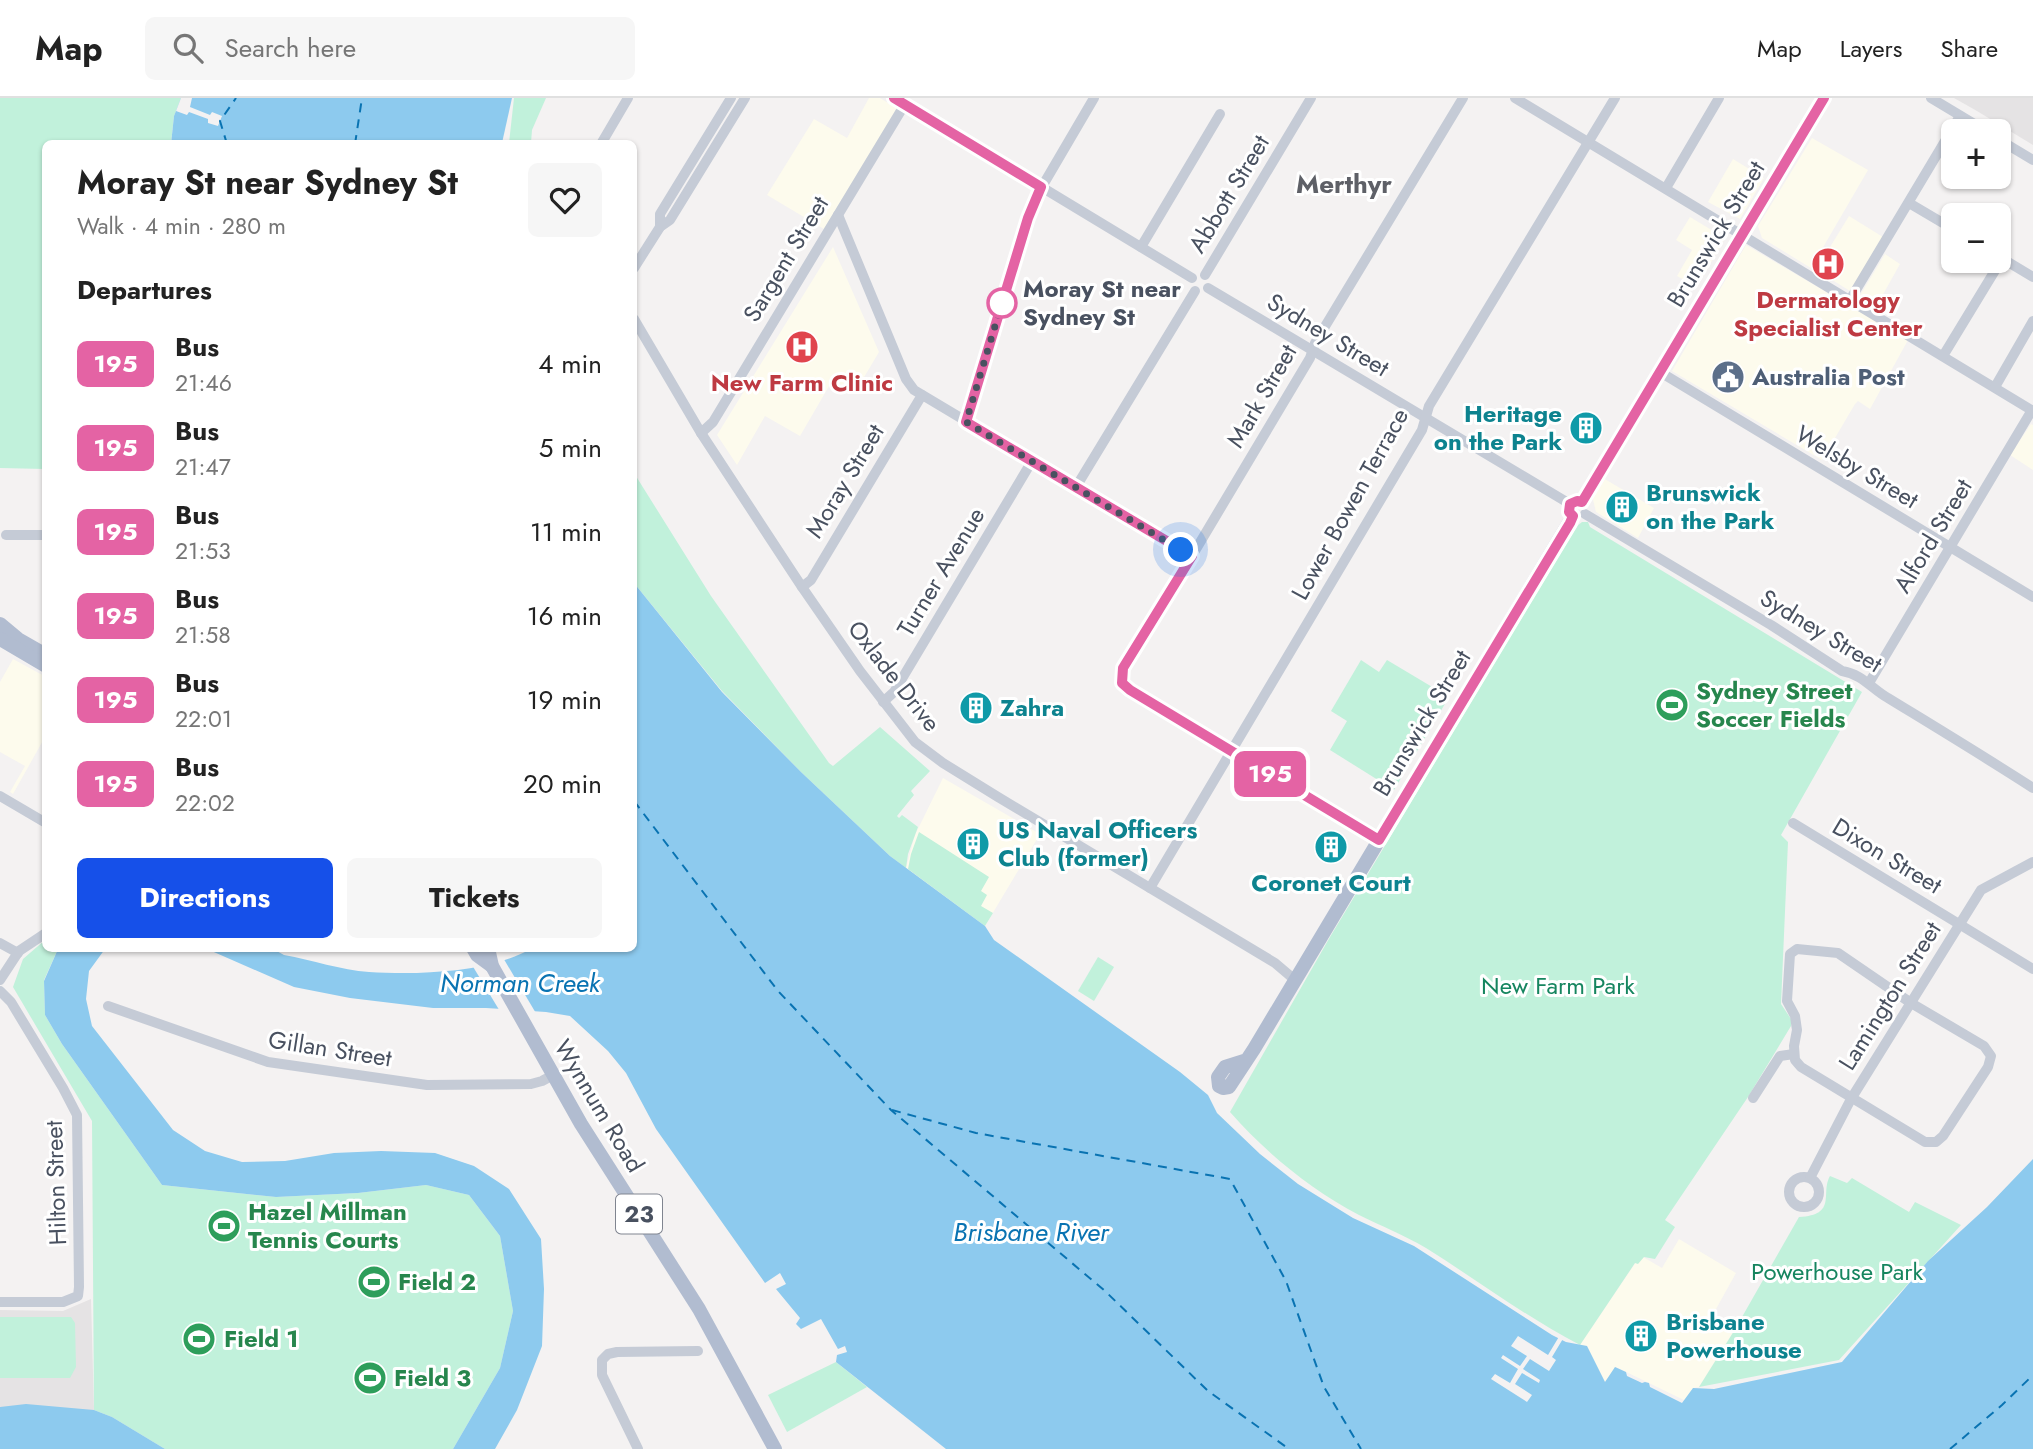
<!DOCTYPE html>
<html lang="en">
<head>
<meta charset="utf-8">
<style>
	body { margin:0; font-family:Jost,sans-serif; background:#f6f6f6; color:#222; height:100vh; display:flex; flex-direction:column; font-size:26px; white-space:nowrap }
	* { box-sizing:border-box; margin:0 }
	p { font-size:23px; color:#767676 }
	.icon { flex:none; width:38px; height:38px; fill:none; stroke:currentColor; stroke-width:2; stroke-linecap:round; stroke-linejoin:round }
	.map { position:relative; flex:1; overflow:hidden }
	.side { position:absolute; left:42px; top:42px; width:595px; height:812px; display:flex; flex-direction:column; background:#fff; border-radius:10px; box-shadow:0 2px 5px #0004 }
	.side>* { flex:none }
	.badge { padding:0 14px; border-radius:10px; font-size:24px; line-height:46px }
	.fabs { position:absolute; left:1941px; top:21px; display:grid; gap:14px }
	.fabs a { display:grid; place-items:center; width:70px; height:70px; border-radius:10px; background:#fff; box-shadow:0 2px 5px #0004; font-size:35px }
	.you { position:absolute; width:35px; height:35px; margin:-18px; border:5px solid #fff; border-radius:50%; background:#1a73e8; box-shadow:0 0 0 10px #1a73e833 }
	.map>.badge { position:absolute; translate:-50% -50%; box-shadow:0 0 0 4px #fff }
	h2 { padding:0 35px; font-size:26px; line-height:63px }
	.round { display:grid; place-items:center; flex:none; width:74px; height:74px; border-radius:10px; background:#f6f6f6 }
	.summary { display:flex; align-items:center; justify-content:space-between; height:119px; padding:0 35px }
	h1 { font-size:33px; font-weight:700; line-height:52px }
	.cta { display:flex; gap:14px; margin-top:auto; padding:14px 35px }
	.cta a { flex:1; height:80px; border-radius:10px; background:#1650e9; color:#fff; font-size:28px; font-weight:700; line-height:80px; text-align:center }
	.cta a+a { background:#f6f6f6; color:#222 }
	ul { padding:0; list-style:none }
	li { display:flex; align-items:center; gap:21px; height:84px; padding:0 35px }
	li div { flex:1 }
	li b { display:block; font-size:26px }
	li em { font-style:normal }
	li .badge { min-width:77px; font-weight:700; text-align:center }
	header { display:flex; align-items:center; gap:42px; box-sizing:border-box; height:98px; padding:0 35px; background:#fff; border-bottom:2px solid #e0e0e0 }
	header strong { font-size:33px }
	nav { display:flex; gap:38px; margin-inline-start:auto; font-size:24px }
	.search { width:490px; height:63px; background:#f6f6f6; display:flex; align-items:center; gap:18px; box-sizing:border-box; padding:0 24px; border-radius:10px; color:#767676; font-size:26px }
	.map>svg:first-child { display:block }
	.commercial { fill:#fdfbed }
	.education { fill:#e5e3e4 }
	.green { fill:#c1f1db }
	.water { fill:#8dcaee }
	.pier { fill:#f4f2f2 }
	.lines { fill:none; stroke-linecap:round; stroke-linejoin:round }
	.ferry { stroke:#0973b2; stroke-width:2; stroke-dasharray:9 7; stroke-linecap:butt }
	.minor { stroke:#c5cbd6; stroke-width:10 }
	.major { stroke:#b1bcd0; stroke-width:14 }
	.line-casing { stroke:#fff; stroke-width:16 }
	.line { stroke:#e463a4; stroke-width:10 }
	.walk { stroke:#495160; stroke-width:7; stroke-dasharray:0 12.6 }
	.stop-dot { fill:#fff; stroke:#e463a4; stroke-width:3.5 }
	.labels { text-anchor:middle; stroke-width:6; stroke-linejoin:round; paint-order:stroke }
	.shield { fill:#fff; stroke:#808590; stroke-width:2 }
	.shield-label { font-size:23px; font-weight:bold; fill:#495160 }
	.street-label { font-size:24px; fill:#495160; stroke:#fff }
	.stop-label { font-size:24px; font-weight:bold; fill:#495160; stroke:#fff; text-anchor:start }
	.health-label { font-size:24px; font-weight:bold; fill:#be3a42; stroke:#fff }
	.service-label { font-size:24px; font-weight:bold; fill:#4e5e75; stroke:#fff; text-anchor:start }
	.culture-label { font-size:24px; font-weight:bold; fill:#0d838f; stroke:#fff; text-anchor:start }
	.leisure-label { font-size:24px; font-weight:bold; fill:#27864d; stroke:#fff; text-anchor:start }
	.park-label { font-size:24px; fill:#16855f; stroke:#fff }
	.neighbourhood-label { font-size:26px; font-weight:bold; fill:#5e6067; stroke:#fff }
	.water-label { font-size:26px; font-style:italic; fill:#0973b2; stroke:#fff }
</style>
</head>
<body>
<header>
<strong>Map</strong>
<div class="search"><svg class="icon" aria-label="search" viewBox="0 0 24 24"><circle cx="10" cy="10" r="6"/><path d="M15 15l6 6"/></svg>Search here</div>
<nav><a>Map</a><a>Layers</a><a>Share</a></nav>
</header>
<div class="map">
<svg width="2033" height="1351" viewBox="0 0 2033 1351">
	<rect width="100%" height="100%" fill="#f4f2f2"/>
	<g class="commercial">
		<path d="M869 0H880L898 11 824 131 767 97 814 21 847 40Z"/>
		<path d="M1812 40 1868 72 1811 170 1762 140 1758 128Z"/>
		<path d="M1733 61 1764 80 1740 121 1708 104Z"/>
		<path d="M1849 118 1883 139 1850 193 1816 172Z"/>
		<path d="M1690 119 1725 140 1697 189 1677 178 1692 152 1676 142Z"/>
		<path d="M1746 147 1908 242 1870 311 1858 303 1855 306 1822 362 1672 273Z"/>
		<path d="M833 149 879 254 854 296 832 283 800 338 765 318 737 367 717 337Z"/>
		<path d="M1885 156 1900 166 1876 209 1859 199Z"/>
		<path d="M2031 326 2033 327V372L2010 357Z"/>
		<path d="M1603 380 1654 410 1638 440 1596 414 1592 397Z"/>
		<path d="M13 561 46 579 45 639 13 696 10 694 25 668 0 654V584Z"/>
		<path d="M943 680 1040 736 985 828 906 770 915 737Z"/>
		<path d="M1679 1141 1736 1175 1711 1220 1734 1233 1699 1289 1693 1290 1686 1303 1616 1269 1605 1284 1587 1248 1580 1247 1636 1164 1643 1159 1662 1170Z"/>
	</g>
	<g class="education">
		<path d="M1954 0H2033V47L1977 13Z"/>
		<path d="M91 1201 94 1312 86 1351H0V1212L63 1213Z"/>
	</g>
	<g class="green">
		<path d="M0 0H181L174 18 171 45 46 46 45 371 0 370Z"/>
		<path d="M514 0H546L532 32 531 45H509Z"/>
		<path d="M634 375 711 498 829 665 833 668 880 629 930 673 911 693 914 697 897 718 899 720 902 717 918 729 908 756 906 770 890 758 801 674 722 593 634 485Z"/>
		<path d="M1588 424 1590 429 1862 594 1781 737 1788 744 1781 906 1791 921V928L1748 999 1665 1122 1675 1129 1655 1161 1644 1159 1638 1166 1635 1165 1580 1247C1526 1219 1477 1182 1426 1150 1404 1137 1381 1128 1359 1117 1310 1091 1266 1055 1230 1014L1330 839 1577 428 1582 424Z"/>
		<path d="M1361 562 1379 574 1387 562 1449 599 1394 692 1330 652 1347 623 1331 613Z"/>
		<path d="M919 734 989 779 981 793 987 797 981 808 993 815 985 828 908 771 911 756Z"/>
		<path d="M45 842 46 850 58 851 44 882 45 917 62 946 162 1087 276 1099 358 1095 426 1087 469 1097 500 1138 513 1213 500 1270 453 1351H165L112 1319 94 1312 92 1023 13 889 23 861Z"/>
		<path d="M1098 859 1114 869 1094 903 1078 893Z"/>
		<path d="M1830 1078 1847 1085 1852 1080 1909 1114 1915 1104 1961 1127 1839 1262 1699 1289 1734 1233 1799 1119C1838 1117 1820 1095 1830 1078Z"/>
		<path d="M0 1219H71L75 1225 76 1269 70 1280H0Z"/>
		<path d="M836 1264 867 1289 787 1334 768 1297Z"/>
	</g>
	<g class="water">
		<path d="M181 0H512L502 45 171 46 174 18Z"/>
		<path d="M634 485 722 594 801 674 890 758 985 828 994 842 1180 974 1208 997 1217 1015 1260 1056 1298 1086 1353 1120 1414 1148 1552 1237 1566 1244 1587 1248 1605 1284 1615 1269 1626 1274 1627 1278 1642 1285 1645 1284 1649 1285 1650 1289 1682 1305 1693 1290 1714 1291 1842 1264 1928 1163 1987 1109 2033 1061V1351H946L836 1264 837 1257 847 1254 845 1248 838 1251 821 1221 801 1231 796 1226 800 1220 776 1191 786 1186 780 1175 765 1185 656 1031 626 975 608 953 570 918 546 914 486 910H433L350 900 294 889 207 851H273L284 857C312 862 341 872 369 874 418 877 487 875 531 851L634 850Z"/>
		<path d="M58 851H105L89 873 86 901 92 928 173 1032 205 1053 242 1064 285 1063 334 1055 381 1053 435 1055 474 1068 509 1091 541 1141 544 1191 542 1248 517 1312 495 1351H453L500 1270 513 1213 500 1138 469 1097 426 1087 358 1095 276 1099 162 1087 62 946 45 917 44 883Z"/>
		<path d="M26 1306 94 1312 112 1319 165 1351H0V1309Z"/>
	</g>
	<g class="pier">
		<path d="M181 0H192L190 9 210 17 212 14 222 18 218 28 208 25V21L189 14 187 17 176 13Z"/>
		<path d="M502 858 537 917 501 915 472 867Z"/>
		<path d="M1560 1237 1564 1239 1552 1259 1556 1262 1549 1273 1530 1261 1523 1271 1540 1282 1539 1285 1522 1275 1515 1286 1532 1297 1527 1304 1491 1281 1495 1276 1510 1285 1518 1271 1501 1260 1503 1257 1520 1268 1527 1258 1511 1248 1518 1238 1548 1257Z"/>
	</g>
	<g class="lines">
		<g class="ferry">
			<path d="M227 46 220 23 236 0"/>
			<path d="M355 46 362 0"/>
			<path d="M634 703 778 893 891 1012 1105 1193 1208 1293 1289 1351"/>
			<path d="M892 1012 976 1035 1230 1081 1286 1183 1324 1289 1361 1351"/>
			<path d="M1950 1351 2002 1307 2033 1277"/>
		</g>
		<g class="minor">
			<path d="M894 0 1192 180"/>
			<path d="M1515 0 2033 313"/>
			<path d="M1931 0 1986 33"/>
			<path d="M1998 41 2033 62"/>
			<path d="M601 46 628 0"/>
			<path d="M1666 90 1719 0"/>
			<path d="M1909 105 1953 131"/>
			<path d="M838 117 906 281 914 292 1192 458"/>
			<path d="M660 129V116L731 0"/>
			<path d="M1141 149 1220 16"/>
			<path d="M1998 158 2033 179"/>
			<path d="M634 170 660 129 670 122 745 0"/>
			<path d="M1205 177 1311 0"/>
			<path d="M1208 190 1570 406"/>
			<path d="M1850 202 1960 18"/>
			<path d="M634 221 701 335 802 489 860 573 915 644 943 665 998 699 1275 865 1295 882"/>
			<path d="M1943 258 2002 161"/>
			<path d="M1660 274 2033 499"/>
			<path d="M1995 289 2033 223"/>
			<path d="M966 324 1036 99 1094 0"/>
			<path d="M701 335 713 324 905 6"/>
			<path d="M1076 389 1195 193"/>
			<path d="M1585 416 1771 527 1842 573C1862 576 1872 591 1888 600 1937 630 1985 659 2033 690"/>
			<path d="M6 437H46"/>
			<path d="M802 489 811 482 922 297"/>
			<path d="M1869 585 2032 312"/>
			<path d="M883 604 894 594 1032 363"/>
			<path d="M0 698 46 725"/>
			<path d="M1793 725 2033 871"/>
			<path d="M1379 742 1130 592 1122 585 1121 577 1310 260 1315 245 1463 0"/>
			<path d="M1150 790 1422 332 1429 308 1615 0"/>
			<path d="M0 845 18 855"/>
			<path d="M1797 851 1838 855 1911 905 1984 948 1991 958 1988 969 1943 1038 1936 1044H1925L1801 969 1795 962 1794 948 1797 932 1795 918 1787 903 1790 856Z"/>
			<path d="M0 882 19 853 46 835"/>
			<path d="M0 893 11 904 63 990 77 1017 79 1189 78 1198 63 1204H0"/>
			<path d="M108 908 268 964 427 987 531 986 542 983 553 977"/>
			<path d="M1753 1000 1780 958 1794 956"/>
			<circle cx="1804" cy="1094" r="15"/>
			<path d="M1810 1080 1851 1001 1981 792 2033 764"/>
			<path d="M638 1351 602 1277V1262L608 1256 617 1254 698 1253"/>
		</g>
		<g class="major">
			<path d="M1582 404 1824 0"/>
			<path d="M0 526 18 541 46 557"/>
			<path d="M0 541 46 568"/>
			<path d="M473 850 477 857 492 868"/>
			<path d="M488 850 492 868 581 1026 699 1211 775 1351"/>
			<path d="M1244 963 1225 969 1218 979 1219 988 1223 990 1229 989 1254 951 1573 418"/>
		</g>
	</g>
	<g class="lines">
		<defs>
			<path id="line" d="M894 0 1041 89 1028 120 966 324 1192 458 1123 570 1122 585 1130 592 1379 742 1570 425 1573 418 1569 414 1570 406 1577 403 1582 404 1824 0"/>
		</defs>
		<use href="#line" class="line-casing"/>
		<use href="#line" class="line"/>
		<path class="walk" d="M1002 205 966 324 1181 452"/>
	</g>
	<defs>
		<symbol id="hospital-disc" viewBox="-11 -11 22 22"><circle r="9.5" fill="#e0444e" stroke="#fff"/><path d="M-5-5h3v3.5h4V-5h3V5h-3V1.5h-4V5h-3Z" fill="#fff"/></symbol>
		<symbol id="civic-disc" viewBox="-11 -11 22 22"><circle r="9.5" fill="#5c6f8a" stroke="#fff"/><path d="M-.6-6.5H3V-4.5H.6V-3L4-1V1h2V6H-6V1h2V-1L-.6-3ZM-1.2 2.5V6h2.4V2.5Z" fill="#fff"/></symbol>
		<symbol id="building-disc" viewBox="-11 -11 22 22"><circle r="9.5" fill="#0f9aa8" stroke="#fff"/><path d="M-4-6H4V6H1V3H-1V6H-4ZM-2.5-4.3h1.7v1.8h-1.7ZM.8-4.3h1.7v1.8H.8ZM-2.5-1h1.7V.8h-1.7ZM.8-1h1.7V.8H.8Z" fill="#fff"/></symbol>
		<symbol id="stadium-disc" viewBox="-11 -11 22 22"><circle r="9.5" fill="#2e9e5b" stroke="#fff"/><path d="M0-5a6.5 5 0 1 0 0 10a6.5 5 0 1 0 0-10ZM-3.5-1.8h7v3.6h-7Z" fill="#fff"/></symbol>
	</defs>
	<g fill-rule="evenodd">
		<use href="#hospital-disc" x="1809" y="147" width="38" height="38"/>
		<use href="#hospital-disc" x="783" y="230" width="38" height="38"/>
		<use href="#civic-disc" x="1709" y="260" width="38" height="38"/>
		<use href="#building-disc" x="1567" y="311" width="38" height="38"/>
		<use href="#building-disc" x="1603" y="390" width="38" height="38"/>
		<use href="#stadium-disc" x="1653" y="588" width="38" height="38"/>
		<use href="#building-disc" x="957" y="591" width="38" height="38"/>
		<use href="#building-disc" x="954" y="727" width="38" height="38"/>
		<use href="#building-disc" x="1312" y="730" width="38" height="38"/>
		<use href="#stadium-disc" x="205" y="1109" width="38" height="38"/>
		<use href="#stadium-disc" x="355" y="1165" width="38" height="38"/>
		<use href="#building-disc" x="1622" y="1219" width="38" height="38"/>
		<use href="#stadium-disc" x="180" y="1222" width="38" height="38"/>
		<use href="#stadium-disc" x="351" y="1261" width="38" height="38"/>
	</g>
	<circle class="stop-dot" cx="1002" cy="205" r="14"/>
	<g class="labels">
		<rect class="shield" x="616" y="1096.5" width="46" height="39" rx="5"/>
		<g class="shield-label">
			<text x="639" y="1124">23</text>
		</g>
		<g class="street-label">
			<text transform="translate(1229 96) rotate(-59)" y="8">Abbott Street</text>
			<text transform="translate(1716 136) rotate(-59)" y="8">Brunswick Street</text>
			<text transform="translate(786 161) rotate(-59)" y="8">Sargent Street</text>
			<text transform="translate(1328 237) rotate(31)" y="8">Sydney Street</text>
			<text transform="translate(1262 298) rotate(-60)" y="8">Mark Street</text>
			<text transform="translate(1857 369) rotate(31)" y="8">Welsby Street</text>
			<text transform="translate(845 383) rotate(-59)" y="8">Moray Street</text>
			<text transform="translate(1350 406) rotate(-61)" y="8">Lower Bowen Terrace</text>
			<text transform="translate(1933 438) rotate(-59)" y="8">Alford Street</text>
			<text transform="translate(941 474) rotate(-59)" y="8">Turner Avenue</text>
			<text transform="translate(1821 533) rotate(31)" y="8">Sydney Street</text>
			<text transform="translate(894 578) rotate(52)" y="8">Oxlade Drive</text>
			<text transform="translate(1422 625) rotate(-59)" y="8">Brunswick Street</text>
			<text transform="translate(1887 758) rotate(31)" y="8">Dixon Street</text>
			<text transform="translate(1890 898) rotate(-58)" y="8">Lamington Street</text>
			<text transform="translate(330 951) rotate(9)" y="8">Gillan Street</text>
			<text transform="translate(599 1008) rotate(59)" y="8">Wynnum Road</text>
			<text transform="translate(56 1085) rotate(-92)" y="8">Hilton Street</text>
		</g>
		<g class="stop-label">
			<text x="1023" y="199">Moray St near<tspan x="1023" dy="28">Sydney St</tspan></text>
		</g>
		<g class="health-label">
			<text x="1828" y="210">Dermatology<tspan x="1828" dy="28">Specialist Center</tspan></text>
			<text x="802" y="293">New Farm Clinic</text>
		</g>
		<g class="service-label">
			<text x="1752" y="287">Australia Post</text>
		</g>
		<g class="culture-label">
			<text x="1562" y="324" text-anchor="end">Heritage<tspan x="1562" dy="28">on the Park</tspan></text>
			<text x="1646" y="403">Brunswick<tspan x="1646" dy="28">on the Park</tspan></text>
			<text x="1000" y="618">Zahra</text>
			<text x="998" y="740">US Naval Officers<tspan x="998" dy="28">Club (former)</tspan></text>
			<text x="1331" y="793" text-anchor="middle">Coronet Court</text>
			<text x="1666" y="1232">Brisbane<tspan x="1666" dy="28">Powerhouse</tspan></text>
		</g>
		<g class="leisure-label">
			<text x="1696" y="601">Sydney Street<tspan x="1696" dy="28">Soccer Fields</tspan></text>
			<text x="248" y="1122">Hazel Millman<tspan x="248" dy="28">Tennis Courts</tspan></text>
			<text x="398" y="1192">Field 2</text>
			<text x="224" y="1249">Field 1</text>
			<text x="394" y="1288">Field 3</text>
		</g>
		<g class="park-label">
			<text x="1558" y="896">New Farm Park</text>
			<text x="1837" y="1182">Powerhouse Park</text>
		</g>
		<g class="neighbourhood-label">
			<text x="1344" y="95">Merthyr</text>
		</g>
		<g class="water-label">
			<text x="520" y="894">Norman Creek</text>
			<text x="1031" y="1143">Brisbane River</text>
		</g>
	</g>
</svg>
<div class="fabs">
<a>+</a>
<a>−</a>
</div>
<div class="you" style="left:1181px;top:452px"></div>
<b class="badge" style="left:1270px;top:676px;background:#e463a4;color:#fff">195</b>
<section class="side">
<div class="summary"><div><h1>Moray St near Sydney St</h1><p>Walk · 4 min · 280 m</p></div><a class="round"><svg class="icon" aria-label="heart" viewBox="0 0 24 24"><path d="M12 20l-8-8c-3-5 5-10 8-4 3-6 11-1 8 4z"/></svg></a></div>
<h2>Departures</h2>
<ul>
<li><span class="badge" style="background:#e463a4;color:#fff">195</span><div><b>Bus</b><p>21:46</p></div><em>4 min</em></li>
<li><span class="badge" style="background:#e463a4;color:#fff">195</span><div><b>Bus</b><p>21:47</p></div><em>5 min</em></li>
<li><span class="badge" style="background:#e463a4;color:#fff">195</span><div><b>Bus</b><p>21:53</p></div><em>11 min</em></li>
<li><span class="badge" style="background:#e463a4;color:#fff">195</span><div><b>Bus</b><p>21:58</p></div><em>16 min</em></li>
<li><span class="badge" style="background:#e463a4;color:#fff">195</span><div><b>Bus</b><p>22:01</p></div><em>19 min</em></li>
<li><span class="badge" style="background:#e463a4;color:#fff">195</span><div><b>Bus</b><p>22:02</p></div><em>20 min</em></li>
</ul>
<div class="cta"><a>Directions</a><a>Tickets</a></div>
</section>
</div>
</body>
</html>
